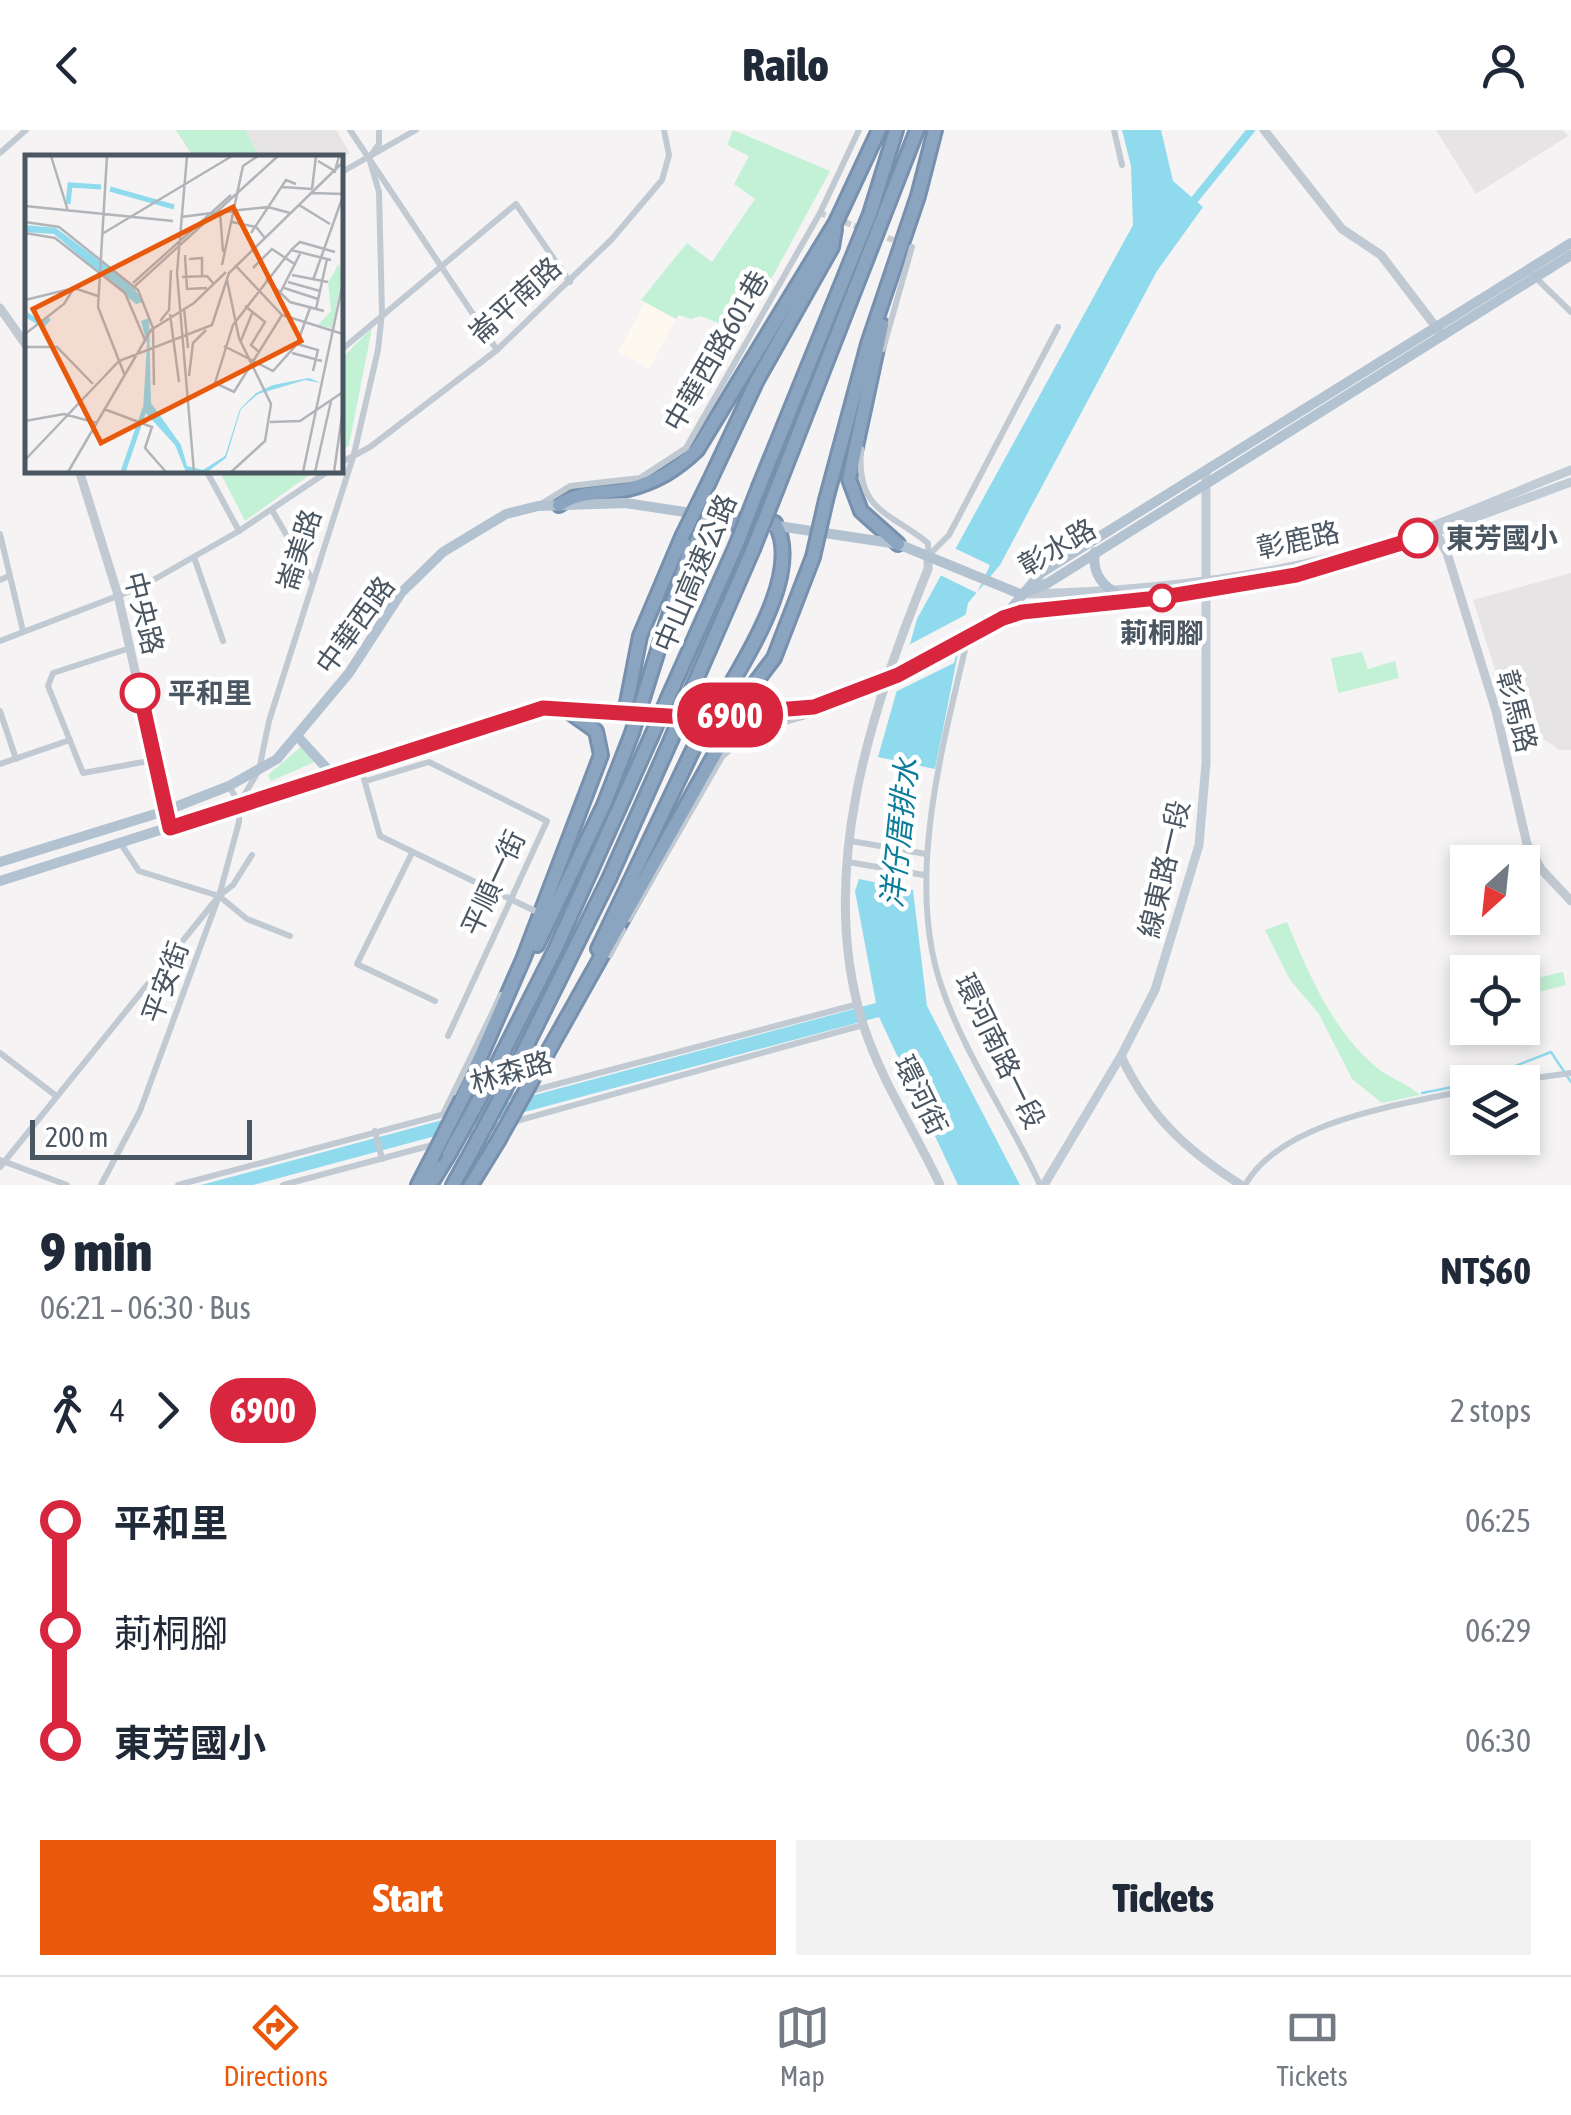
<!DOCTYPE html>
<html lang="en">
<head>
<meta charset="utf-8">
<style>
	body { margin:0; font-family:"Asap Condensed","Noto Sans TC",sans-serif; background:#f2f2f3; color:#1f2937; height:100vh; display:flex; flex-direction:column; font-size:38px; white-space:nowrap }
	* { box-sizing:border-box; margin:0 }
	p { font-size:32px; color:#747a83 }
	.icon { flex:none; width:55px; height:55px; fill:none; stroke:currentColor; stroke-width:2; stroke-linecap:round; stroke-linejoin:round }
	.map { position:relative; height:1055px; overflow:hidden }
	.panel { display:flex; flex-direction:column; background:#fff; flex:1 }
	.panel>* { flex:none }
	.badge { padding:0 20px; border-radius:32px; font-size:35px; line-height:65px }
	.needle { width:65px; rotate:207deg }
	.fabs { position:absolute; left:1450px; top:715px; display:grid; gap:20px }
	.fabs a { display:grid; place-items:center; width:90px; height:90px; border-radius:0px; background:#fff; box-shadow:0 5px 15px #0003; font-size:50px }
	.scale { position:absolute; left:30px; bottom:25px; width:222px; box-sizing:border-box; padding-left:10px; border:5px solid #4a5661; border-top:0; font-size:28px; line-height:35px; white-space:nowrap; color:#4a5661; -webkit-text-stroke:8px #fff; paint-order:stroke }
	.map>.badge { position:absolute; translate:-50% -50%; box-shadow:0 0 0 5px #fff }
	.legs { display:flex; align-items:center; gap:15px; height:110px; padding:0 40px; font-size:32px }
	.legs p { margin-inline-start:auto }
	.overview { display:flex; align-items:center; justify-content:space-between; height:170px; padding:0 40px }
	h1 { font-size:55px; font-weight:800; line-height:75px }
	.button { display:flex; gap:20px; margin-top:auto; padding:20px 40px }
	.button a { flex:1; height:115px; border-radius:0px; background:#ea580c; color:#fff; font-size:40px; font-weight:800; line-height:115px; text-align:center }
	.button a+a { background:#f2f2f3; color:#1f2937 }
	ul { padding:0 40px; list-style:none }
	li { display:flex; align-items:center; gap:35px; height:110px; font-size:38px }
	li i { display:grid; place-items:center; width:15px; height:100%; margin:0 12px; background:currentColor }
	li i::after { content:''; width:25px; height:25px; margin:-12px; border:8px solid; border-radius:50%; background:#fff }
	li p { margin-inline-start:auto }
	li:first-child i { background:linear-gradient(#0000 50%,currentColor 0) }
	li:last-child i { background:linear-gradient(currentColor 50%,#0000 0) }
	header { display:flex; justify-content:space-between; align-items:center; height:130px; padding:0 40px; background:#fff; font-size:45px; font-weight:800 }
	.tab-bar { display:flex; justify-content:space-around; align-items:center; height:140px; border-top:2px solid #e0e1e3; background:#fff; font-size:28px; color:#747a83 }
	.tab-bar a { display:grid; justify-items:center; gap:5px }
	.tab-bar .active { color:#ea580c }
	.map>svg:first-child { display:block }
	.commercial { fill:#fdf9ef }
	.education { fill:#e6e4e5 }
	.green { fill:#c3f1d5 }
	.water { fill:#90daee }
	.pier { fill:#f5f3f3 }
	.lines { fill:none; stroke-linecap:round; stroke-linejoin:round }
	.stream { stroke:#90daee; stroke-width:2.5 }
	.canal { stroke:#90daee; stroke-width:8 }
	.river { stroke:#90daee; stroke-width:14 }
	.minor-tunnel { stroke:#caccce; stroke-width:6; stroke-dasharray:6 3; stroke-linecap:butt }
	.motorway-casing { stroke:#7690ad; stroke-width:18 }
	.minor { stroke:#c1cad2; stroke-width:6 }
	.tertiary { stroke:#c1cad2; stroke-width:9 }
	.secondary { stroke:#c1cbd6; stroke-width:9 }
	.primary { stroke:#b3c2d1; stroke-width:10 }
	.motorway { stroke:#8ba5c1; stroke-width:12 }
	.motorway-bridge-casing { stroke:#7690ad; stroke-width:18; stroke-linecap:butt }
	.motorway-bridge { stroke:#8ba5c1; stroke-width:12 }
	.line-1-casing { stroke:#fff; stroke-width:22 }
	.line-1 { stroke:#d7263d; stroke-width:15 }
	.stop-1-dot { fill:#fff; stroke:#d7263d; stroke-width:5 }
	.labels { text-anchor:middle; stroke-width:9; stroke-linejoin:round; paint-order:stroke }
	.street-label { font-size:28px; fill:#4a5661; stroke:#fff }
	.stop-label { font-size:28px; font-weight:bold; fill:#4a5661; stroke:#fff; text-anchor:start }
	.water-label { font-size:30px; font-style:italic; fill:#0c7c9b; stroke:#fff }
	.inset-river { fill:none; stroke:#90daee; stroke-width:5 }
	.inset-road { fill:none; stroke:#b1b4b9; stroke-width:2.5 }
	.view { fill:#e8590c; fill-opacity:0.15; stroke:#e8590c; stroke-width:5 }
	.inset-edge { fill:none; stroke:#4a5661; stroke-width:5 }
</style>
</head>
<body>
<header><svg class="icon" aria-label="back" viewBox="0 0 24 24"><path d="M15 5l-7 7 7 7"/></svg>Railo<svg class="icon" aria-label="person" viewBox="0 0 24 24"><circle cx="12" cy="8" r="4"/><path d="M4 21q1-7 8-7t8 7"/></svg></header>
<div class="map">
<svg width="1571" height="1055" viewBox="0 0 1571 1055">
	<rect width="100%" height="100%" fill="#f5f3f3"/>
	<path class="commercial" d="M645 172 676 189 649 239 618 222Z"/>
	<g class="education">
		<path d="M176 0H336L350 23 340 29 193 27Z"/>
		<path d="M1436 0H1563L1568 6 1476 64Z"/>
		<path d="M1571 443V620H1560L1510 587 1473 470Z"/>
	</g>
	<g class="green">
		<path d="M176 0H245L260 27H194Z"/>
		<path d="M733 0 830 41 742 203 701 186 691 189 679 185 676 189 641 170 687 113 712 132 755 69 734 54 749 26 727 15Z"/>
		<path d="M372 198 349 315 340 322V230Z"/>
		<path d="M219 340H316L245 391Z"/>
		<path d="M1362 522 1368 539 1395 531 1399 548 1338 563 1331 528Z"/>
		<path d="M302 616 317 631 271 651 268 645Z"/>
		<path d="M1287 792C1308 842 1332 900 1375 936 1388 948 1406 952 1420 965L1382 973 1352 949 1319 884 1290 850 1265 800Z"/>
		<path d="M1563 842 1566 855 1523 866V851Z"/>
	</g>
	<g class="water">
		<path d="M1122 0H1161L1173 51 1203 77 1157 141 1000 435 968 473 935 639 878 627 917 489 1133 95 1131 36Z"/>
		<path d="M859 749 913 760 927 876 1020 1055H958L879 887 253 1055H201L876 873 855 761Z"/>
	</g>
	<g class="pier">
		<path d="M952 417 990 435 977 463 938 444Z"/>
		<path d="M967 484 954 533 891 564 905 517Z"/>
	</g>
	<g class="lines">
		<g class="stream">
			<path d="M1474 952 1551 922 1571 952"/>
			<path d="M1422 963 1468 954"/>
		</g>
		<path class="canal" d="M1191 74 1251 0"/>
		<path class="river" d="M892 772 908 615"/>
		<path class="minor-tunnel" d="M820 83 912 117"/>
		<defs>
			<g id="motorway">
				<path d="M882 195 849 349 861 381 898 414"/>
				<path d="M710 350 757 250 832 117 835 99"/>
				<path d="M759 357 870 84 896 0"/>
				<path d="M776 361 917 0"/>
				<path d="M826 370 868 214 918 66 935 0"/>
				<path d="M559 375C580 360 604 364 628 359 656 352 676 340 697 320L836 92 879 0"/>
				<path d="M644 565 691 415 712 397 743 390"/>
				<path d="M689 566 753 419"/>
				<path d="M668 568 736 416"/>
				<path d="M723 568C747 525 803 441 775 393"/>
				<path d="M625 583 640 506 682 407"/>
				<path d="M731 585 774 528 813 427"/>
				<path d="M537 815 604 675 632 603"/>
				<path d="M598 819 698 609"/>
				<path d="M532 950 719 617 744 597 814 577"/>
				<path d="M505 959 609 749 671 610"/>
				<path d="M482 964 555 820 652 605"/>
				<path d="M462 969 524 827 601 625 596 601 562 577"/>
				<path d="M418 1055 432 1028"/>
				<path d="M430 1055 449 1024"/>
				<path d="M453 1055 474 1017"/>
				<path d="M471 1055 498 1011"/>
			</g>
		</defs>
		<use href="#motorway" class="motorway-casing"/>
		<g class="minor">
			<path d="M350 0 497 220"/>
			<path d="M1114 0 1122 35"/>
			<path d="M0 23 26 0"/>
			<path d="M340 43 416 0"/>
			<path d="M1533 145 1571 182"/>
			<path d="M883 219 912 117"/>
			<path d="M340 221 516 74 570 152"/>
			<path d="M861 319C856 381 888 381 928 413V425"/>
			<path d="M340 333 370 317 497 220 612 109 662 50 669 25 664 0"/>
			<path d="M206 340 239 401"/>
			<path d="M541 374 570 356 640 348 686 318 820 83 859 0"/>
			<path d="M272 380 313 451"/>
			<path d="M0 404 23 501"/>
			<path d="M929 425 949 405 1058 197"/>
			<path d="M194 427 223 511"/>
			<path d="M0 450 9 446"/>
			<path d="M968 507C943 614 905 749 941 855 965 926 1009 987 1040 1055"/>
			<path d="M0 511 141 457 239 401 330 340"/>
			<path d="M130 518 53 543 48 556 83 643 154 630"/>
			<path d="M0 581 16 629"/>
			<path d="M813 583 861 568 874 557"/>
			<path d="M775 595 801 587"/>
			<path d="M0 634 70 610"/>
			<path d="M362 642 380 706 535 781"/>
			<path d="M366 651 429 632 547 691 448 906"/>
			<path d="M240 672 259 640 269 591 354 324 378 220 382 183 379 62 369 28 379 14V0"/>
			<path d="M851 711 926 724"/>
			<path d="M121 714 139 741 219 766 247 789 290 806"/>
			<path d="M411 725 357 834 435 871"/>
			<path d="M848 732 924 745"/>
			<path d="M629 789 722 627 741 609 763 598"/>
			<path d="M610 825 623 800"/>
			<path d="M0 923 55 965"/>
			<path d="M1506 952 1571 943"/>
			<path d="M443 984 501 865"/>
			<path d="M375 1001 382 1029"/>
			<path d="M462 1006 863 895"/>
			<path d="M0 1030 67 1055"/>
			<path d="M0 1037 219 766 233 755 252 725"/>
			<path d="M101 1055 140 981 219 766 239 692V673L229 656"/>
			<path d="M178 1055 858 874"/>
			<path d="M283 1055 436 1014"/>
			<path d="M1245 1055C1282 990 1401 975 1468 960"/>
		</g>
		<g class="tertiary">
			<path d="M1264 0 1342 99 1381 125 1439 201"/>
			<path d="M0 178 28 218"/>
			<path d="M79 340 118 465 170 698"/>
			<path d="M1432 396 1447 423 1496 581 1527 714 1541 739 1571 771"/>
			<path d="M928 425V439C871 580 815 746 864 897 882 952 916 1003 940 1055"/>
			<path d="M1121 926C1149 986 1186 1020 1241 1055"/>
		</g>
		<g class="secondary">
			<path d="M1022 464C1129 462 1237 452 1341 425 1420 406 1496 369 1571 340"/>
			<path d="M1005 487 1039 478 1158 468 1296 445 1392 418 1571 352"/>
			<path d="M1044 1055 1121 926 1155 860 1199 715 1206 633V341"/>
		</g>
		<g class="primary">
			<path d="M1095 422C1092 440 1099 452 1114 462"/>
			<path d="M1026 462 1048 453 1571 125"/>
			<path d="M808 578 898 545 1003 488 1041 443 1571 113"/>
			<path d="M299 608 331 643"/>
			<path d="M0 732 165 681 229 656 277 629 349 543 401 463 443 422 506 384 538 376 625 373 898 414 1020 464"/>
			<path d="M0 751 543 578 684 587 791 579"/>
		</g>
		<use href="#motorway" class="motorway"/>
		<defs>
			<g id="motorway-bridge">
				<path d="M682 407 710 350"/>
				<path d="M736 416 759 357"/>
				<path d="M753 419 776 361"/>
				<path d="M813 427 826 370"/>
				<path d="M632 603 644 565"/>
				<path d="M652 605 668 568"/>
				<path d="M698 609 723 568"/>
				<path d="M671 610 689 566"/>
				<path d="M498 1011 532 950"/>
				<path d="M474 1017 505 959"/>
				<path d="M449 1024 482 964"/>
				<path d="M432 1028 462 969"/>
			</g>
		</defs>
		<use href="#motorway-bridge" class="motorway-bridge-casing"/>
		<use href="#motorway-bridge" class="motorway-bridge"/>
	</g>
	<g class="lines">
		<defs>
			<path id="line-1" d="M140 563 170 698 543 578 684 587 814 577 898 545 1003 488 1022 482 1158 468 1296 445 1418 408"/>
		</defs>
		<use href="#line-1" class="line-1-casing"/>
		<use href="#line-1" class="line-1"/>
	</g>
	<g class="stop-1-dot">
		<circle cx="1418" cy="408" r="18"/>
		<circle cx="1162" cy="468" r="12"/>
		<circle cx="140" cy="563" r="18"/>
	</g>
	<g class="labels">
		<g class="street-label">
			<text transform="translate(515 170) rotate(-42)" y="10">崙平南路</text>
			<text transform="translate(716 221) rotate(-60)" y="10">中華西路601巷</text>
			<text transform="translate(1298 410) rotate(-12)" y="10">彰鹿路</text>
			<text transform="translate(1057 417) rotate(-30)" y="10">彰水路</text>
			<text transform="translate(299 420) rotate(-72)" y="10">崙美路</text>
			<text transform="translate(695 443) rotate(-67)" y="10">中山高速公路</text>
			<text transform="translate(144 483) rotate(76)" y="10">中央路</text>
			<text transform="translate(355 495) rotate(-54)" y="10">中華西路</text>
			<text transform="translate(1517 581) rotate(75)" y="10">彰馬路</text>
			<text transform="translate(1164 739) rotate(-77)" y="10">線東路一段</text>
			<text transform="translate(493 753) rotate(-65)" y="10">平順一街</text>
			<text transform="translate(165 852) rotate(-70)" y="10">平安街</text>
			<text transform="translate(1000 921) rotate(64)" y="10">環河南路一段</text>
			<text transform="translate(511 942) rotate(-16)" y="10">林森路</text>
			<text transform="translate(921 965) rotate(64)" y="10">環河街</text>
		</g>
		<g class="stop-label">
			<text x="1446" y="418">東芳國小</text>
			<text x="1162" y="513" text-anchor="middle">莿桐腳</text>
			<text x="168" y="573">平和里</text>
		</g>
		<g class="water-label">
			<text transform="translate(900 703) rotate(-84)" y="10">洋仔厝排水</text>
		</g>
	</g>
	<g transform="translate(25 25)">
		<rect width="318" height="318" fill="#f5f3f3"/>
		<path d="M314 108 317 123 307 173 293 170 306 156 303 128Z" fill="#c3f1d5"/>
		<path d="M0 70 31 73 107 130 118 147 111 149 29 79 0 77ZM124 163 126 248 156 290 162 311 178 315 200 301 215 254 231 238 248 230 284 223 296 228 280 225 233 239 216 254 201 303 182 317H161L150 290 118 255 122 189 116 166Z" fill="#90daee"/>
		<path class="inset-river" d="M85 34 149 52M43 49 45 30 76 32M0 159 18 170 24 163M98 317 120 253"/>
		<path class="inset-road" d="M26 1 43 56M82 1 73 152 100 221M162 1 152 118 169 317M293 6 310 16 314 1M257 32 287 34M287 34 291 1M286 38 318 39M274 50 305 69M0 51 148 66M195 57 243 52 265 58M156 62 195 57 198 97M0 67 34 72 113 135 128 173 129 230M207 67 231 72 240 83M0 78 30 83 100 138 120 185M226 78 261 25 271 29M77 79 207 1M266 95 306 105M160 100 162 134 182 133M164 104 177 103V121M197 110 218 11 233 1M210 110 257 160 318 179M228 113 247 94 271 110M267 120 303 127M157 122 182 121 188 128M241 124 265 147 299 156M202 125 214 183 246 249 240 286 206 317M288 125 318 41M263 127 295 136M108 128 206 40M110 131 253 1M259 133 293 144M254 140 275 99M0 145 49 133 73 141M220 151 240 167 226 190 234 197M159 153 163 193M291 154 302 104M145 159 154 227M257 160 209 237 190 228 208 170 267 94 275 87 310 97M135 166 144 155 146 115M0 179 39 149 49 133M215 188 228 156M272 189 293 195 288 216M199 191 248 216 272 189 285 153M0 192H32L68 229M267 198 297 206M164 221 168 188 181 175M79 254 127 272 120 293 141 317M0 266 39 259 72 268M245 267 275 266 318 237M0 305 94 206 187 170 204 118 316 9M43 317 126 175 169 148 201 117M278 317 318 127M290 317 306 246M309 317 318 254"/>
		<path class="view" d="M208 52 276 186 76 288 8 154Z"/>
		<rect width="318" height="318" class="inset-edge"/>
	</g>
</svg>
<div class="fabs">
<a><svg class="needle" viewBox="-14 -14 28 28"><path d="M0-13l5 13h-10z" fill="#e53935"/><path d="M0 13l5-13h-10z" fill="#747a83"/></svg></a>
<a><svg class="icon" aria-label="locate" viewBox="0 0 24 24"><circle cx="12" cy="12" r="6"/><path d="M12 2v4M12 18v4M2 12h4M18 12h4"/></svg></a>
<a><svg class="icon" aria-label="layers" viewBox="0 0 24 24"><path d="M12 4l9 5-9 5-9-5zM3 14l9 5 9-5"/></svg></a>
</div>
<div class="scale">200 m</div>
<b class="badge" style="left:730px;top:585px;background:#d7263d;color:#fff">6900</b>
</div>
<section class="panel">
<div class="overview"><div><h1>9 min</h1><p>06:21 – 06:30 · Bus</p></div><b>NT$60</b></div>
<div class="legs"><svg class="icon" aria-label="walk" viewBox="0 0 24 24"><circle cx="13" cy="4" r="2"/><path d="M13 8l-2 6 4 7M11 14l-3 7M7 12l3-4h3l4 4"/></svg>4<svg class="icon" aria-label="forward" viewBox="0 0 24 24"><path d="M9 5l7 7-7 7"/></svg><b class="badge" style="background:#d7263d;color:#fff">6900</b><p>2 stops</p></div>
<ul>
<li><i style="color:#d7263d"></i><b>平和里</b><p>06:25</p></li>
<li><i style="color:#d7263d"></i><span>莿桐腳</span><p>06:29</p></li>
<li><i style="color:#d7263d"></i><b>東芳國小</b><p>06:30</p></li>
</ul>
<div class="button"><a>Start</a><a>Tickets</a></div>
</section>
<nav class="tab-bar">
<a class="active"><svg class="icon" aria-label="directions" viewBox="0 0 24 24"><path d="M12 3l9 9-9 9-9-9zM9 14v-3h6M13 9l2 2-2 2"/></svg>Directions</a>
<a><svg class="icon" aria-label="map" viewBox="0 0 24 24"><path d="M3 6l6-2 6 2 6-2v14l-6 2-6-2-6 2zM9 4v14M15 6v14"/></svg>Map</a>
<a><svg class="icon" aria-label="tickets" viewBox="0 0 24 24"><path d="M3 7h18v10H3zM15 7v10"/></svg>Tickets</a>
</nav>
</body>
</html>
